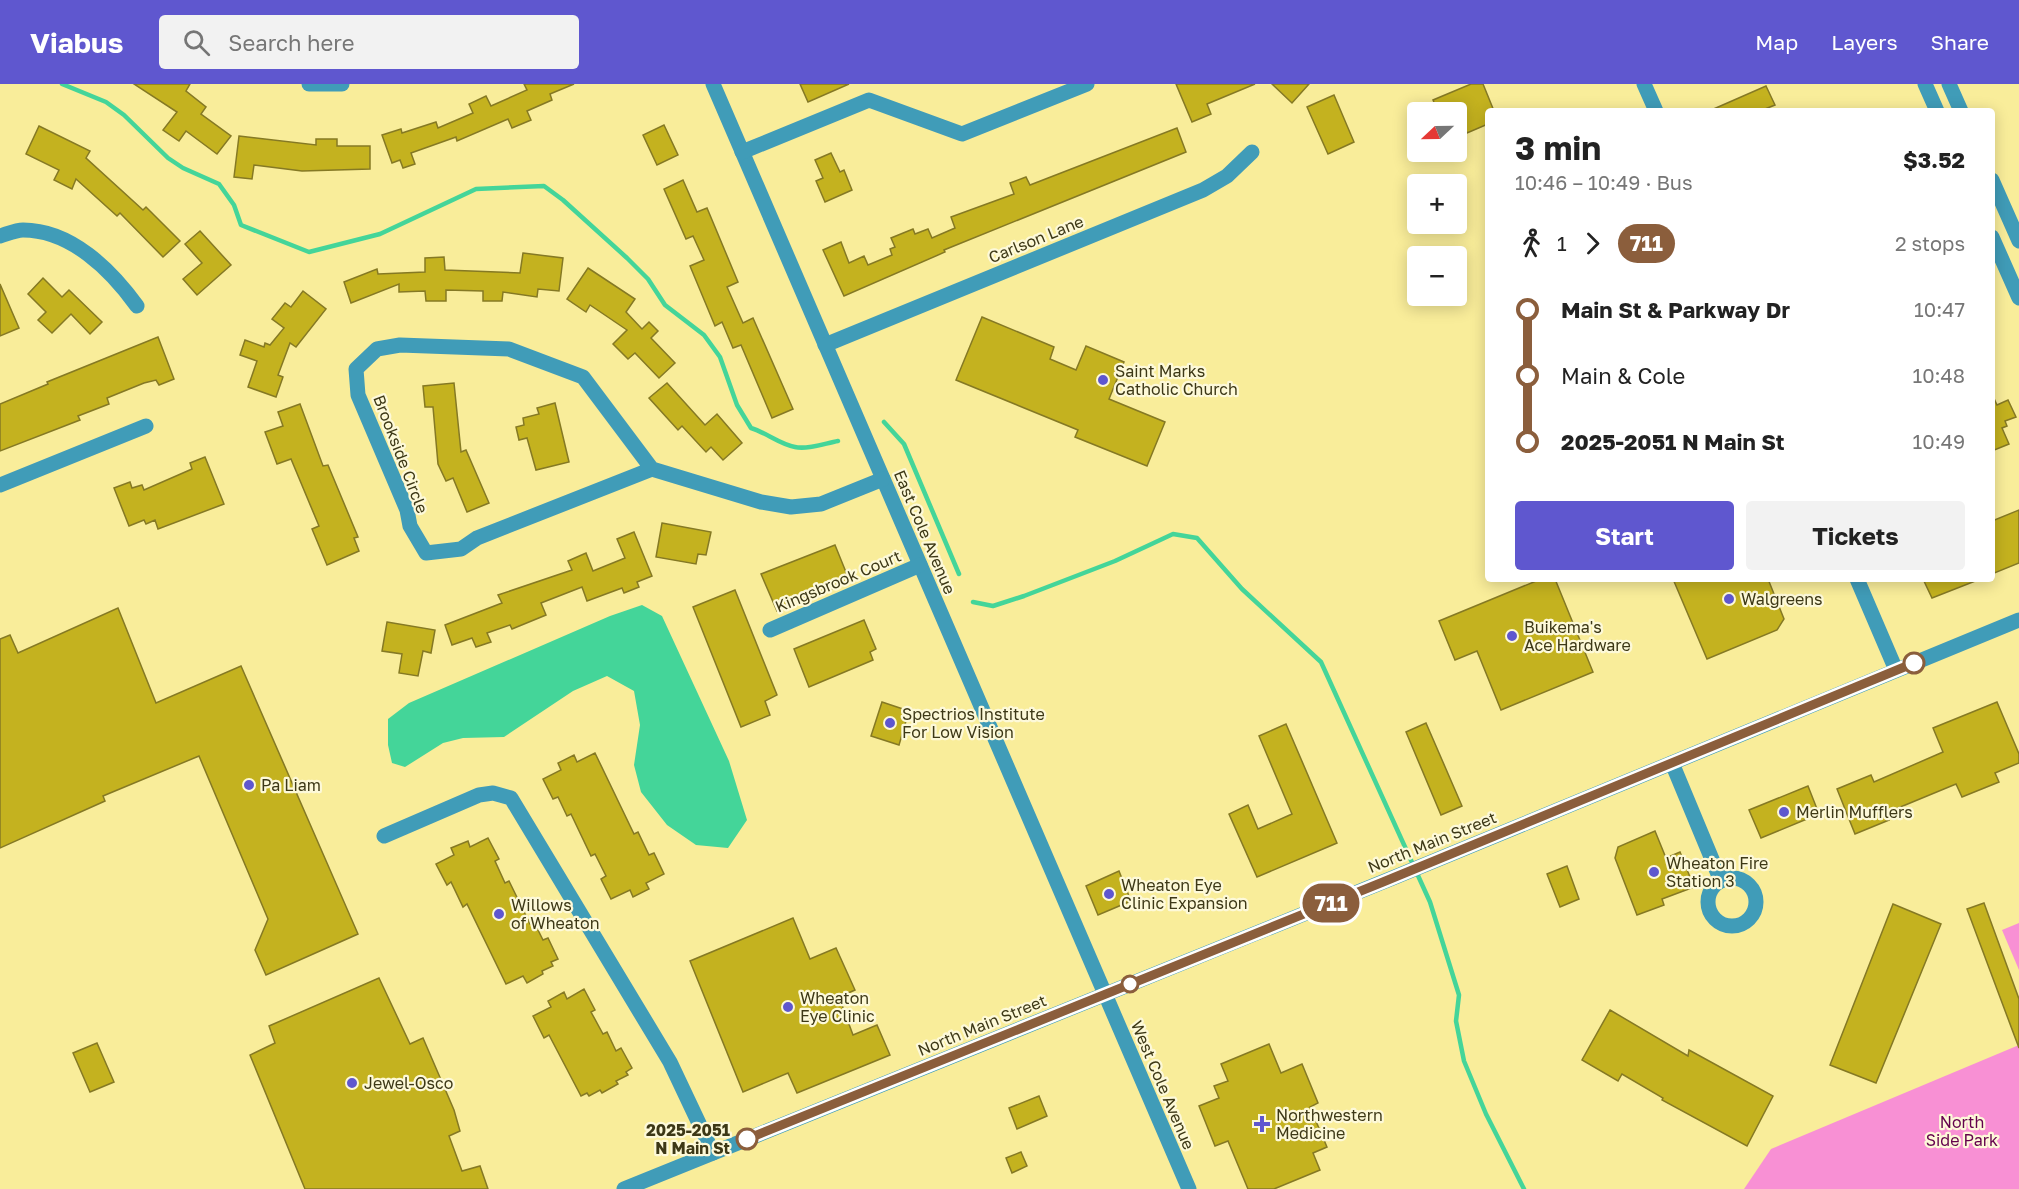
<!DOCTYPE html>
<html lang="en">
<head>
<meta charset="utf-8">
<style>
	body { margin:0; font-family:"Golos Text",sans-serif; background:#f2f2f2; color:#222; height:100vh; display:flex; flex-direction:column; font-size:22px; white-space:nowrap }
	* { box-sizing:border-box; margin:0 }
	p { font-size:20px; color:#767676 }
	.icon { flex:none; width:33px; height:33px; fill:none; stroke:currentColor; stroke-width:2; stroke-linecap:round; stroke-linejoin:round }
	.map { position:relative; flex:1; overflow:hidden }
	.details { position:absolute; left:1485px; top:24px; width:510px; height:474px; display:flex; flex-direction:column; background:#fff; border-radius:6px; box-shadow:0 3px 15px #0003 }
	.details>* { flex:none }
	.badge { padding:0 12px; border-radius:20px; font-size:21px; line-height:39px }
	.needle { width:39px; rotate:248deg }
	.controls { position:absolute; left:1407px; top:18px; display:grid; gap:12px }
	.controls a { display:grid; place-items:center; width:60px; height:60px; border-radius:6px; background:#fff; box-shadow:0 3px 15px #0003; font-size:30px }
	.map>.badge { position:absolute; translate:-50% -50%; box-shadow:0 0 0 3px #fff }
	.legs { display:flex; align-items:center; gap:9px; height:66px; padding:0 30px; font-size:20px }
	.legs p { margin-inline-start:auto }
	.overview { display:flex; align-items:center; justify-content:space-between; height:102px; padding:0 30px }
	h1 { font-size:33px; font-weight:700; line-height:45px }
	.button { display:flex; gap:12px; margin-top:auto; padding:12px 30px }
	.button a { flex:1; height:69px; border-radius:6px; background:#5f57cf; color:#fff; font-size:24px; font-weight:700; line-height:69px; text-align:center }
	.button a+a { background:#f2f2f2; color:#222 }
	ul { padding:0 30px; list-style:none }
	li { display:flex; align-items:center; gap:21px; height:66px; font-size:22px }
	li i { display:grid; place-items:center; width:9px; height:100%; margin:0 8px; background:currentColor }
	li i::after { content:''; width:15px; height:15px; margin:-8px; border:4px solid; border-radius:50%; background:#fff }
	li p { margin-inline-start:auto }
	li:first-child i { background:linear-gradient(#0000 50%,currentColor 0) }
	li:last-child i { background:linear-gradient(currentColor 50%,#0000 0) }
	header { display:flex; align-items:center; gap:36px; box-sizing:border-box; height:84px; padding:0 30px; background:#5f57cf; color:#fff }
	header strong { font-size:28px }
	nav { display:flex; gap:33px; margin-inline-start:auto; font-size:21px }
	.search { width:420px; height:54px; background:#f2f2f2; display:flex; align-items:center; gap:15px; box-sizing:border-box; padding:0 21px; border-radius:6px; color:#767676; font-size:22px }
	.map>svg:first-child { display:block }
	.green { fill:#f890d4 }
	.water { fill:#44d599 }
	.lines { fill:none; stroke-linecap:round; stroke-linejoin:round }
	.stream { stroke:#44d599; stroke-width:4.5 }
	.building { fill:#c4b21f; stroke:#857924; stroke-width:1.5 }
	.minor { stroke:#409cb8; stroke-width:15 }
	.line-1-casing { stroke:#fff; stroke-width:14 }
	.line-1 { stroke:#8b5e3c; stroke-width:9 }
	.poi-dot { fill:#5f57cf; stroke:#fdf9d9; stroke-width:2 }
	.stop-1-dot { fill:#fff; stroke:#8b5e3c; stroke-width:3 }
	.labels { text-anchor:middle; stroke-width:4.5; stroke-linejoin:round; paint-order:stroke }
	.street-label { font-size:16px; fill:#3d3816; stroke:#fdf9d9 }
	.poi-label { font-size:16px; fill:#3d3816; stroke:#fdf9d9; text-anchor:start }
	.park-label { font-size:16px; fill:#64024d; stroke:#fdf9d9 }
	.stop-label { font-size:16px; font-weight:bold; fill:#3d3816; stroke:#fdf9d9; text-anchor:end }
</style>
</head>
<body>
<header>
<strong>Viabus</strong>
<div class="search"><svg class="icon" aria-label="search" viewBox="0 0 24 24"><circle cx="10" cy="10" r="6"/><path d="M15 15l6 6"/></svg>Search here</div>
<nav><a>Map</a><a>Layers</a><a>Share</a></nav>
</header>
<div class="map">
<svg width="2019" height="1105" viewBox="0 0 2019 1105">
	<rect width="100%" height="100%" fill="#f9ed9a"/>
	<g class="green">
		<path d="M2019 839V886L2002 846Z"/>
		<path d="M2019 961V1105H1744L1771 1065Z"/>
	</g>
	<path class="water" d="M642 521 662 532 729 677 747 736 728 764 696 761 667 741 641 708 634 681 640 641 634 607 607 592 573 607 504 653 463 654 443 659 405 683 392 679 388 661V635L409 619 610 532Z"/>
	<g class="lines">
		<g class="stream">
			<path d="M62 0 106 18 124 31 168 74 183 84 219 100 234 121 241 141 309 168 380 150 476 105 544 102 563 116 627 174 648 195 665 221 704 251 720 273 737 321 751 344C767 349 779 360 795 363 807 366 826 359 838 357"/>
			<path d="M884 338 904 360 959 490"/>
			<path d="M973 518 993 522 1024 512 1115 477 1173 450 1197 454 1242 505 1321 578 1430 818 1459 911 1456 937 1464 977 1486 1030 1524 1105"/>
		</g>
	</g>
	<g class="building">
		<path d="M134 0H190L186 7 206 23 201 30 231 52 217 70 186 47 179 57 163 46 177 28Z"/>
		<path d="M524 0H574L550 10 552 16 527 27 531 36 512 44 508 35 457 57 456 53 411 69 415 80 403 84 400 76 392 79 382 51 401 45 402 49 436 38 438 44 473 29 469 20 486 12 491 22 527 6Z"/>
		<path d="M800 0H849L808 18Z"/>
		<path d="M1176 0H1255L1207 20 1211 30 1192 38Z"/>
		<path d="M1272 0H1309L1292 19Z"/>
		<path d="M1471 0H1483L1494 27H1488V40L1467 49 1462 36 1456 38V28H1438L1433 16Z"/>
		<path d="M1766 2 1775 21 1760 27H1709Z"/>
		<path d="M1334 11 1354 58 1328 70 1307 23Z"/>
		<path d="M664 41 678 71 657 81 643 51Z"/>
		<path d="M39 42 90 67 86 74 143 126 146 123 180 157 163 173 120 129 117 132 76 95 72 105 54 96 59 86 26 70Z"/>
		<path d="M1177 44 1186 68 944 166 945 168 844 212 823 166 841 158 849 179 864 172 868 181 892 171 890 165 895 163 891 154 913 145 915 150 928 145 932 154 955 144 951 133 1014 110 1010 99 1026 93 1030 101Z"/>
		<path d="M239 52 316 61V55H337V62H370V85L302 87 254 81 252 95 234 93Z"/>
		<path d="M831 69 840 88 844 86 852 106 825 118 816 97 823 94 815 76Z"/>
		<path d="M683 96 697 128 707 124 738 198 727 203 743 239 753 234 793 325 772 334 741 261 733 264 722 238 715 242 690 182 704 176 693 152 686 155 664 105Z"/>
		<path d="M200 147 231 181 197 211 183 195 202 179 185 160Z"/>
		<path d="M523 169 563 174 559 207 538 205 537 213 503 208 502 217H483V207L446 206V217H426L425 207 399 208V200L351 219 344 198 377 185 378 190 425 188V174L444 173 445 186 520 189Z"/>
		<path d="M588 184 635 215 626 228 642 245 649 238 658 247 651 254 675 279 659 294 635 269 628 275 613 260 627 246 590 221 586 228 567 215Z"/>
		<path d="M43 194 62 213 69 206 102 238 90 250 71 230 52 249 38 236 46 228 28 210Z"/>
		<path d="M0 200 19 244 0 252Z"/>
		<path d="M303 207 326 225 296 263 290 259 278 291 283 293 276 313 248 303 257 277 240 271 245 256 264 263 265 259 270 261 284 244 272 235 285 219 291 223Z"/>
		<path d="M982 233 1054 263 1050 275 1076 286 1086 262 1124 278 1109 315 1165 338 1147 382 1075 353 1078 346 956 296Z"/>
		<path d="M158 253 174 295 159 301 156 296 144 299 107 314 109 320 78 332 80 336 0 367V320L48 300 47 298Z"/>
		<path d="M454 299 461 368 466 366 489 419 467 428 453 394 446 397 438 380 433 323H425L423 302Z"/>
		<path d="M667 299 705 341 717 330 742 359 723 376 711 363 706 368 682 342 678 346 649 314Z"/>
		<path d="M1992 310 1997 321 2008 316 2016 333 2005 337 2007 342 2002 344 2009 360 1992 367Z"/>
		<path d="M555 319 569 378 536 386 527 354 519 356 516 343 524 341 523 334 539 330 537 324Z"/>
		<path d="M300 320 323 382 328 381 358 453 354 454 359 467 327 481 312 445 319 442 291 375 277 380 265 348 283 342 278 328Z"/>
		<path d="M205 373 224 420 158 445 155 436 146 440 144 436 129 442 114 404 130 398 132 404 142 401 144 406 192 385 190 379Z"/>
		<path d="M2019 426V479L1992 490V437Z"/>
		<path d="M662 439 711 448 706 471 698 470 696 480 656 473Z"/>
		<path d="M634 448 652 492 637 498 639 503 624 509 622 504 587 517 582 503 541 519 546 531 512 545 510 541 487 549 491 558 476 563 472 554 452 561 445 541 502 519 498 511 572 486 568 477 586 469 593 487 625 474 617 455Z"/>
		<path d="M835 461 850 498 777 527 761 490Z"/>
		<path d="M1541 495H1555L1593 588 1501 626 1477 567 1455 576 1439 537Z"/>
		<path d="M1673 495H1768L1784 535 1777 546 1707 575Z"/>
		<path d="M1923 495H1977L1978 496 1932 514Z"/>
		<path d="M735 506 777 611 765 617 770 631 741 643 693 523Z"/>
		<path d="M118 524 156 619 241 582 358 850 266 891 255 866 268 835 199 672 103 712 105 717 0 764V555L10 551 18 569Z"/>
		<path d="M864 536 876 565 870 568 873 576 809 603 794 565Z"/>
		<path d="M387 538 435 546 431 569 423 567 418 592 399 589 402 570 382 567Z"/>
		<path d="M882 618 909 627 899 661 871 652Z"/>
		<path d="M1997 618 2019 670V679L1995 689 1999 698 1962 713 1956 700 1886 729 1889 736 1855 750 1837 705 1871 691 1874 698 1943 668 1933 644Z"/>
		<path d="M1426 639 1462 722 1441 731 1406 648Z"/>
		<path d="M1286 640 1337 759 1257 793 1229 730 1248 721 1258 745 1292 730 1259 652Z"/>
		<path d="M595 669 634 750 638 748 649 771 654 769 664 790 646 799 649 805 633 813 630 806 611 815 601 795 606 792 595 770 591 772 571 730 567 732 558 713 553 715 543 695 561 686 558 679 574 671 577 678Z"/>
		<path d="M1808 702 1819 730 1761 754 1749 726Z"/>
		<path d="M1655 747 1666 774 1680 768 1694 803 1662 815 1664 821 1637 831 1615 774 1618 763Z"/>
		<path d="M488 754 499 775 495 777 505 799 509 797 530 840 534 838 543 856 548 854 558 875 551 878 553 882 542 887 543 890 527 899 523 892 506 900 467 820 463 823 451 798 447 801 436 780 454 771 451 764 468 757 470 763Z"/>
		<path d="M1567 782 1579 815 1560 823 1547 790Z"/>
		<path d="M1119 787 1131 817 1098 831 1086 802Z"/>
		<path d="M1984 819 2019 915V964L1967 825Z"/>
		<path d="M1893 820 1941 840 1876 999 1830 981Z"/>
		<path d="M793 834 810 875 836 864 855 906 839 913 853 951 877 941 890 971 797 1009 788 989 743 1008 690 877Z"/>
		<path d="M379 894 410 960 423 954 454 1026 460 1047 449 1052 462 1087 480 1082 488 1105H305L250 971 275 959 269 942Z"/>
		<path d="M584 905 595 926 591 928 603 950 607 948 616 967 621 964 632 984 626 988 628 991 616 997 618 1000 602 1009 600 1006 589 1012 587 1009 581 1012 549 951 544 954 533 932 551 923 548 917 564 908 567 915Z"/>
		<path d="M1610 926 1688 972 1689 966 1773 1012 1747 1062 1662 1016 1663 1014 1622 990 1618 997 1582 976Z"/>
		<path d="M97 959 114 998 90 1008 73 969Z"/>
		<path d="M1269 960 1281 989 1302 980 1318 1019 1310 1023 1327 1063 1313 1069 1320 1086 1274 1105H1248L1228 1057 1215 1062 1199 1022 1219 1014 1214 1002 1228 997 1221 980Z"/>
		<path d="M1039 1012 1047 1032 1017 1045 1009 1024Z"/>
		<path d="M1021 1068 1027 1082 1012 1089 1006 1074Z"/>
	</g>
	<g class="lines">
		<g class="minor">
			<path d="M309 0H342"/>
			<path d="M713 0 1189 1105"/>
			<path d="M1644 0 1656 27"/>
			<path d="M1925 0 1937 27"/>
			<path d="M1949 0 1961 27"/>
			<path d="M742 68 869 16 962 50 1087 0"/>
			<path d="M1992 96 2019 157"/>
			<path d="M0 152C7 150 16 146 23 146 71 146 111 186 137 222"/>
			<path d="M1992 153 2019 214"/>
			<path d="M825 261 1203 106 1227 92 1252 68"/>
			<path d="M652 385 583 293 509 265 400 261 377 265 356 285 358 311 407 426 410 442 426 469 461 465 477 454 652 385 761 418 791 423 821 420 883 395"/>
			<path d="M0 401 146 342"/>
			<path d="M1857 495 1896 586"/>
			<path d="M770 546 920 481"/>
			<path d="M1672 679 1721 797"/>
			<path d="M384 752 479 711 493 709 511 714 670 978 713 1069"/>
			<circle cx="1732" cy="818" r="24"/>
			<path d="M624 1105 1395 793 2019 536"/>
		</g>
	</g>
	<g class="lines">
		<defs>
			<path id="line-1" d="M747 1055 1383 798 1914 579"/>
		</defs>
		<use href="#line-1" class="line-1-casing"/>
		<use href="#line-1" class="line-1"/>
	</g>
	<g class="poi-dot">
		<circle cx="1103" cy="296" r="6"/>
		<circle cx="1729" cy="515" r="6"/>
		<circle cx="1512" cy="552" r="6"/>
		<circle cx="890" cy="639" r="6"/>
		<circle cx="249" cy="701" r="6"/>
		<circle cx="1784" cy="728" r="6"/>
		<circle cx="1654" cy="788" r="6"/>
		<circle cx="1109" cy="810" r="6"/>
		<circle cx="499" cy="830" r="6"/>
		<circle cx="788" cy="923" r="6"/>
		<circle cx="352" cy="999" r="6"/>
		<path d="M1259 1031h6v6h6v6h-6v6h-6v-6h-6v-6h6z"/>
	</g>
	<g class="stop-1-dot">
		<circle cx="1914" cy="579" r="10"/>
		<circle cx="1130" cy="900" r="8"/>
		<circle cx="747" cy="1055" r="10"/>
	</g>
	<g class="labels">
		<g class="street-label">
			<text transform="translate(1036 155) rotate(-22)" y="6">Carlson Lane</text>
			<text transform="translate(401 370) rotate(69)" y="6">Brookside Circle</text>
			<text transform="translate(925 448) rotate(67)" y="6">East Cole Avenue</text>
			<text transform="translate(838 497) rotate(-23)" y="6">Kingsbrook Court</text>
			<text transform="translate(1432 758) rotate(-22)" y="6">North Main Street</text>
			<text transform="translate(982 941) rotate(-22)" y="6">North Main Street</text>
			<text transform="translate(1163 1001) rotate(67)" y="6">West Cole Avenue</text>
		</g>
		<g class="poi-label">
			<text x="1115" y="293">Saint Marks<tspan x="1115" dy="18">Catholic Church</tspan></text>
			<text x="1741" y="521">Walgreens</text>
			<text x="1524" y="549">Buikema's<tspan x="1524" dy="18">Ace Hardware</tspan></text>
			<text x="902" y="636">Spectrios Institute<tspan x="902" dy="18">For Low Vision</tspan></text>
			<text x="261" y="707">Pa Liam</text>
			<text x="1796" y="734">Merlin Mufflers</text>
			<text x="1666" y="785">Wheaton Fire<tspan x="1666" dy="18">Station 3</tspan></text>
			<text x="1121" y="807">Wheaton Eye<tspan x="1121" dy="18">Clinic Expansion</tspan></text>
			<text x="511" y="827">Willows<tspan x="511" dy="18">of Wheaton</tspan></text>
			<text x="800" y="920">Wheaton<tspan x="800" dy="18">Eye Clinic</tspan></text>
			<text x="364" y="1005">Jewel-Osco</text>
			<text x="1276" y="1037">Northwestern<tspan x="1276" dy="18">Medicine</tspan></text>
		</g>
		<g class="park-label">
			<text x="1962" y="1044">North<tspan x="1962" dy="18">Side Park</tspan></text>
		</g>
		<g class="stop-label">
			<text x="730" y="1052">2025-2051<tspan x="730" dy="18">N Main St</tspan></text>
		</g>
	</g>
</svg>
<div class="controls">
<a><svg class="needle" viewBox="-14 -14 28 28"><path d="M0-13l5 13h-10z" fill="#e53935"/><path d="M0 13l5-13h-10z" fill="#767676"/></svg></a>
<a>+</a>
<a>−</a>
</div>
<b class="badge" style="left:1331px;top:819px;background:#8b5e3c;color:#fff">711</b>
<section class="details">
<div class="overview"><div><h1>3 min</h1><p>10:46 – 10:49 · Bus</p></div><b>$3.52</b></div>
<div class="legs"><svg class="icon" aria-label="walk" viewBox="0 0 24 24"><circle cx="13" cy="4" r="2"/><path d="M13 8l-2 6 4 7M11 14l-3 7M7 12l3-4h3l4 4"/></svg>1<svg class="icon" aria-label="forward" viewBox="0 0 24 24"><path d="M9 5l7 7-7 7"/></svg><b class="badge" style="background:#8b5e3c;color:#fff">711</b><p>2 stops</p></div>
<ul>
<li><i style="color:#8b5e3c"></i><b>Main St &amp; Parkway Dr</b><p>10:47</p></li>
<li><i style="color:#8b5e3c"></i><span>Main &amp; Cole</span><p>10:48</p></li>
<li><i style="color:#8b5e3c"></i><b>2025-2051 N Main St</b><p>10:49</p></li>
</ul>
<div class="button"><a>Start</a><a>Tickets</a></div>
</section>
</div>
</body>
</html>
